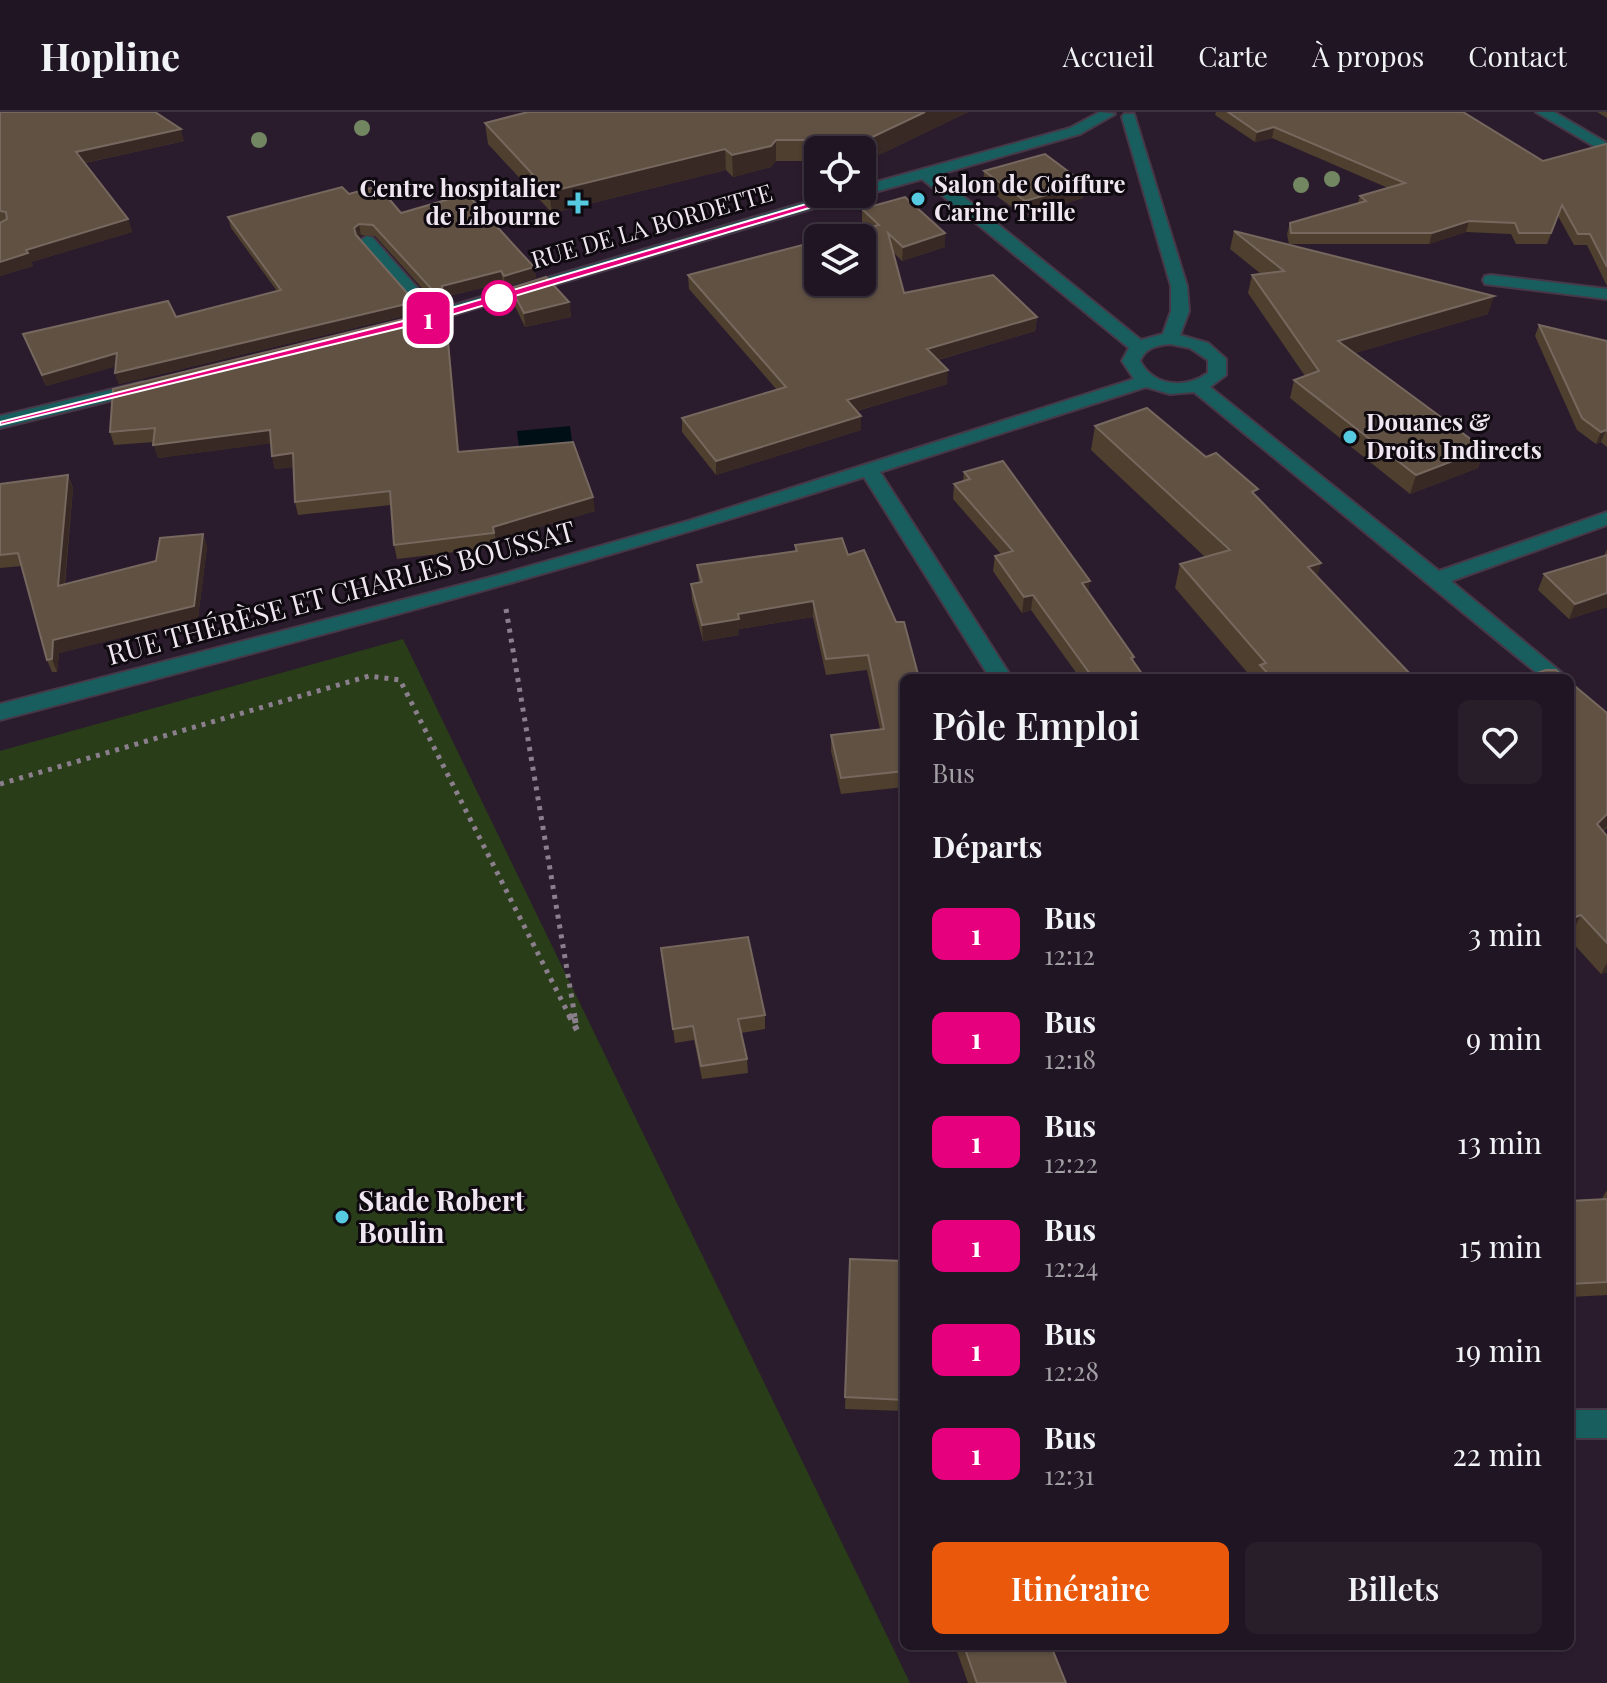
<!DOCTYPE html>
<html lang="fr">
<head>
<meta charset="utf-8">
<style>
	body { margin:0; font-family:"Playfair Display",serif; background:#281e2a; color:#f1f3f6; height:100vh; display:flex; flex-direction:column; font-size:30px; white-space:nowrap }
	* { box-sizing:border-box; margin:0 }
	p { font-size:26px; color:#a29fa5 }
	.icon { flex:none; width:44px; height:44px; fill:none; stroke:currentColor; stroke-width:2; stroke-linecap:round; stroke-linejoin:round }
	.map { position:relative; flex:1; overflow:hidden }
	.sheet { position:absolute; left:900px; top:562px; width:674px; height:976px; display:flex; flex-direction:column; background:#201522; border-radius:12px; box-shadow:0 2px 6px #0004,0 0 0 2px #3d3440 }
	.sheet>* { flex:none }
	.badge { padding:0 16px; border-radius:12px; font-size:28px; line-height:52px }
	.tools { position:absolute; left:804px; top:24px; display:grid; gap:16px }
	.tools a { display:grid; place-items:center; width:72px; height:72px; border-radius:12px; background:#201522; box-shadow:0 2px 6px #0004,0 0 0 2px #3d3440; font-size:40px }
	.map>.badge { position:absolute; translate:-50% -50%; box-shadow:0 0 0 4px #fff }
	h2 { padding:0 32px; font-size:30px; line-height:72px }
	.round { display:grid; place-items:center; flex:none; width:84px; height:84px; border-radius:12px; background:#281e2a }
	.overview { display:flex; align-items:center; justify-content:space-between; height:136px; padding:0 32px }
	h1 { font-size:38px; font-weight:600; line-height:60px }
	.button { display:flex; gap:16px; margin-top:auto; padding:16px 32px }
	.button a { flex:1; height:92px; border-radius:12px; background:#ea580c; color:#fff; font-size:32px; font-weight:600; line-height:92px; text-align:center }
	.button a+a { background:#281e2a; color:#f1f3f6 }
	ul { padding:0; list-style:none }
	li { display:flex; align-items:center; gap:24px; height:104px; padding:0 32px }
	li div { flex:1 }
	li b { display:block; font-size:30px }
	li em { font-style:normal }
	li .badge { min-width:88px; font-weight:700; text-align:center }
	header { display:flex; align-items:center; gap:48px; box-sizing:border-box; height:112px; padding:0 40px; background:#201522; border-bottom:2px solid #3d3440 }
	header strong { font-size:38px }
	nav { display:flex; gap:44px; margin-inline-start:auto; font-size:28px }
	.map>svg:first-child { display:block }
	.green { fill:#293d19 }
	.water { fill:#000f15 }
	.lines { fill:none; stroke-linecap:round; stroke-linejoin:round }
	.minor-casing { stroke:#473848; stroke-width:4 }
	.path-far1 { stroke:#8b7f8d; stroke-width:5; stroke-dasharray:4 6; stroke-linecap:butt }
	.path { stroke:#8b7f8d; stroke-width:6; stroke-dasharray:5 7; stroke-linecap:butt }
	.minor { fill:#185e5e; fill-rule:evenodd }
	.tree { fill:#728661 }
	.wall { fill:#4e3f2e }
	.shaded-wall { fill:#392925 }
	.building { fill:#605143; stroke:#76685e; stroke-width:2 }
	.line { fill:#e6007e; stroke:#fff; stroke-width:2 }
	.poi-dot { fill:#55cae0; stroke:#0f0910; stroke-width:3 }
	.stop-dot { fill:#fff; stroke:#e6007e; stroke-width:4 }
	.labels { text-anchor:middle; stroke-width:6; stroke-linejoin:round; paint-order:stroke }
	.far-poi-label { font-size:24px; font-weight:bold; fill:#f0e6f1; stroke:#0f0910; text-anchor:start }
	.far-street-label { font-size:24px; fill:#f0e6f1; stroke:#0f0910 }
	.street-label { font-size:28px; fill:#f0e6f1; stroke:#0f0910 }
	.poi-label { font-size:28px; font-weight:bold; fill:#f0e6f1; stroke:#0f0910; text-anchor:start }
</style>
</head>
<body>
<header>
<strong>Hopline</strong>
<nav><a>Accueil</a><a>Carte</a><a>À propos</a><a>Contact</a></nav>
</header>
<div class="map">
<svg width="1607" height="1571" viewBox="0 0 1607 1571">
	<rect width="100%" height="100%" fill="#2b1c2d"/>
	<path class="green" d="M403 527 910 1571H0V639Z"/>
	<path class="water" d="M570 314 572 330 519 335 517 319Z"/>
	<g class="lines">
		<defs>
			<g id="minor">
				<path d="M1100 0 1115 2 1080 22 937 63 1141 228 1163 222 1171 199V174L1122 5 1124 2H1134L1187 174 1189 199 1180 223 1208 231 1226 247V263L1210 275 1439 459 1607 400V413L1451 469 1568 566H1543L1194 280 1170 282 1146 275 880 360 1012 566H990L864 365C579 457 290 531 0 608V592L495 464 688 409 1134 267 1122 249 1129 236 922 67 868 82 858 83 416 214 407 209 422 202 359 129 367 124 373 126 437 198 834 82H862V74L1070 16ZM1170 232 1190 236 1208 248V261C1185 277 1154 275 1140 249 1145 236 1157 233 1170 232Z"/>
				<path d="M1536 0H1554L1607 31V42Z"/>
				<path d="M1491 163 1607 177V187L1485 172 1483 168 1485 164Z"/>
				<path d="M143 270 149 271 152 275 149 279 0 316V304Z"/>
				<rect x="1570" y="1298" width="37" height="28"/>
			</g>
		</defs>
		<use href="#minor" class="minor-casing"/>
		<g class="path-far1">
			<path d="M506 497 575 905"/>
			<path d="M0 672 369 564 400 568 570 905"/>
		</g>
		<path class="path" d="M569 903 577 918 574 903"/>
		<use href="#minor" class="minor"/>
	</g>
	<g class="tree">
		<circle cx="362" cy="16" r="8"/>
		<circle cx="259" cy="28" r="8"/>
		<circle cx="1332" cy="67" r="8"/>
		<circle cx="1301" cy="73" r="8"/>
	</g>
	<g class="wall">
		<path d="M0 0H158L156 1 184 29 85 51 128 107 132 120 31 150 33 154 0 164Z"/>
		<path d="M528 0H968L862 51V38H818V49H776L771 55 733 65 726 58 552 101 488 32 485 11Z"/>
		<path d="M1216 0H1463L1543 49 1607 32V174L1587 133H1574L1558 104 1547 132H1516L1511 122 1466 120 1429 132H1289L1287 122 1290 111 1358 91 1360 84 1388 76 1272 26 1255 30 1215 3Z"/>
		<path d="M1597 0H1607V6Z"/>
		<path d="M984 59 1083 86 1024 104 983 74Z"/>
		<path d="M349 82 401 101 534 155 536 166 505 175 503 171 444 185 445 193 439 195 375 124 361 123 359 125 417 201 119 272 115 261 116 254 46 274 23 222 176 205 277 179 231 116 228 105Z"/>
		<path d="M862 97 945 121V135L902 149 893 140 904 181 1037 205 1035 219 938 248 947 272 857 299 861 304V318L716 363 682 320V306L777 278 689 177 688 163 867 116 862 111Z"/>
		<path d="M1234 119 1488 202 1355 241 1484 337 1478 356 1410 382 1290 286 1294 268 1305 264 1248 181 1252 163 1261 162 1230 137Z"/>
		<path d="M511 176 569 190 571 205 525 215 513 190Z"/>
		<path d="M447 210 459 340 595 399 496 428 497 435 397 447 394 433 391 393 298 403 295 390 293 355 275 357 272 344 271 331 158 346 154 330 114 333 110 320Z"/>
		<path d="M1539 213 1607 229V335L1601 330 1596 332 1577 318 1535 224Z"/>
		<path d="M1095 314 1206 345 1257 384 1321 451 1317 464 1414 566H1252L1175 476 1180 452 1205 445 1091 338Z"/>
		<path d="M964 360 1088 480 1134 545 1133 550 1145 566H1080L1031 498 1022 501 993 459 995 444 1001 442 953 387 954 372 963 369Z"/>
		<path d="M68 363 73 376 65 472 156 449 203 422 207 435 198 506 59 541 57 560H52L47 548 22 454 0 456V372Z"/>
		<path d="M795 433 848 443 904 566V675L841 682 831 639V623L880 617 867 558 826 563 813 505 739 517V523L703 529 692 488 691 472 699 471 697 453 795 439Z"/>
		<path d="M1607 437V495L1569 507 1538 478 1544 462 1604 444Z"/>
		<path d="M1570 570 1607 601V716L1603 719 1607 724V860L1601 862 1570 828Z"/>
		<path d="M661 836 765 903V917L741 921 747 947 748 961 702 967 694 928 675 931Z"/>
		<path d="M1607 1078V1183L1570 1185V1089L1601 1088Z"/>
		<path d="M850 1147 904 1149V1299L845 1297Z"/>
		<path d="M955 1534H1051L1066 1571H968Z"/>
	</g>
	<g class="shaded-wall">
		<path d="M925 0H968L862 51V38H845Z"/>
		<path d="M1274 15 1272 26 1255 30 1257 20Z"/>
		<path d="M181 17 184 29 80 52 76 40Z"/>
		<path d="M776 28V49L771 55 733 65 732 43Z"/>
		<path d="M725 37 726 58 552 101 549 80Z"/>
		<path d="M1085 72 1083 86 1024 104 1025 89Z"/>
		<path d="M128 107 132 120 31 150 33 154 0 164V150L26 138Z"/>
		<path d="M1469 109 1466 120 1429 132 1432 121Z"/>
		<path d="M359 112 361 123 356 127 354 116Z"/>
		<path d="M945 121V135L902 149 903 135Z"/>
		<path d="M534 155 536 166 505 175 504 164Z"/>
		<path d="M501 159 503 171 444 185 445 193 439 195 437 183 442 174Z"/>
		<path d="M1494 184 1488 202 1334 247 1338 229Z"/>
		<path d="M415 190 417 201 119 272 115 261Z"/>
		<path d="M569 190 571 205 525 215 524 201Z"/>
		<path d="M445 197 447 210 461 353 458 340Z"/>
		<path d="M1037 205 1035 219 926 251 927 237Z"/>
		<path d="M117 241 121 253 46 274 42 263Z"/>
		<path d="M948 258 947 272 846 302 847 288Z"/>
		<path d="M861 304V318L716 363V349Z"/>
		<path d="M270 318 274 331 158 346 153 333Z"/>
		<path d="M1606 318 1601 330 1596 332 1601 320Z"/>
		<path d="M1484 337 1478 356 1410 382 1416 363Z"/>
		<path d="M293 341 296 355 275 357 272 344Z"/>
		<path d="M68 363 73 376 63 487 58 474Z"/>
		<path d="M593 385 595 399 496 428 493 415Z"/>
		<path d="M203 422 207 435 198 506 59 541 57 560 52 547 53 528Z"/>
		<path d="M1321 451 1314 476 1308 455Z"/>
		<path d="M1090 469 1088 484 1082 471Z"/>
		<path d="M1607 481V495L1569 507 1575 492Z"/>
		<path d="M1033 483 1031 498 1022 501 1024 485Z"/>
		<path d="M813 489V505L739 517V523L703 529 702 513 738 502Z"/>
		<path d="M1607 702V714L1585 736 1597 712Z"/>
		<path d="M1581 803 1570 825V807Z"/>
		<path d="M1607 851V860L1601 862Z"/>
	</g>
	<g class="building">
		<path d="M0 0H155L181 17 76 40 128 107 26 138 28 141 0 150V111L7 107 6 100 0 99Z"/>
		<path d="M528 0H925L845 38H834L822 28H776L771 34 732 43 725 37 549 80 485 11Z"/>
		<path d="M1228 0H1463L1543 49 1606 32H1607V155L1590 122H1578L1562 93 1551 121H1519L1515 111 1469 109 1432 121H1291L1290 111 1366 89 1360 84 1405 71 1274 15 1257 20Z"/>
		<path d="M1045 42 1085 72 1025 89 984 59Z"/>
		<path d="M378 74 401 101 467 82 534 155 504 164 501 159 442 174 443 182 437 183 373 113 359 112 354 116 356 123 415 190 115 261 117 241 42 263 23 222 168 189 176 205 281 178 228 105 342 75 349 82Z"/>
		<path d="M905 85 945 121 903 135 888 121 904 181 993 163 1037 205 927 237 948 258 847 288 861 304 716 349 682 306 786 275 688 163 818 129V170H862V126H829L879 113 862 97Z"/>
		<path d="M1234 119 1494 184 1338 229 1484 337 1416 363 1294 268 1319 259 1252 163 1284 159Z"/>
		<path d="M546 165 569 190 524 201 511 176Z"/>
		<path d="M445 197 458 340 573 330 593 385 493 415 494 421 394 433 390 379 295 390 293 341 272 344 270 318 153 333 155 316 110 320 113 277Z"/>
		<path d="M1539 213 1607 229V319L1606 318 1601 320 1582 306Z"/>
		<path d="M1147 296 1206 345 1216 341 1258 377 1252 380 1321 451 1308 455 1414 566H1272L1260 553 1266 551 1180 452 1230 438 1095 314Z"/>
		<path d="M1003 349 1090 469 1082 471 1134 545 1131 546 1145 566H1093L1033 483 1024 485 995 444 1013 439 954 372 970 367 964 360Z"/>
		<path d="M68 363 58 474 156 449 160 426 203 422 194 494 53 528 52 547 47 548 18 441 0 443V372Z"/>
		<path d="M842 426 848 443 864 438 896 510H904L919 566H904V659L841 666 831 623 884 617 868 543 826 547 813 489 738 502 739 507 702 513 691 472 702 470 697 453 797 439 795 433Z"/>
		<path d="M1607 443V481L1575 492 1544 462Z"/>
		<path d="M1546 558H1556L1565 566H1522Z"/>
		<path d="M1570 570 1607 601V702L1597 712 1607 724V831L1581 803 1570 807Z"/>
		<path d="M748 825 765 903 738 907 747 947 701 954 693 914 673 917 661 836Z"/>
		<path d="M1607 1087V1170L1570 1172V1089Z"/>
		<path d="M850 1147 904 1149V1288L845 1285Z"/>
		<path d="M964 1534H1051L1066 1571H977Z"/>
	</g>
	<path class="line" d="M847 80 856 82 438 207 0 313V310L431 202Z"/>
	<g class="poi-dot">
		<circle cx="918" cy="87" r="8"/>
		<path d="M574 79h8v8h8v8h-8v8h-8v-8h-8v-8h8z"/>
		<circle cx="1350" cy="325" r="8"/>
		<circle cx="342" cy="1105" r="8"/>
	</g>
	<circle class="stop-dot" cx="499" cy="186" r="16"/>
	<g class="labels">
		<g class="far-poi-label">
			<text x="934" y="81">Salon de Coiffure<tspan x="934" dy="28">Carine Trille</tspan></text>
			<text x="560" y="85" text-anchor="end">Centre hospitalier<tspan x="560" dy="28">de Libourne</tspan></text>
			<text x="1366" y="319">Douanes &amp;<tspan x="1366" dy="28">Droits Indirects</tspan></text>
		</g>
		<g class="far-street-label">
			<text transform="translate(652 115) rotate(-16)" y="8">RUE DE LA BORDETTE</text>
		</g>
		<g class="street-label">
			<text transform="translate(341 481) rotate(-15)" y="10">RUE THÉRÈSE ET CHARLES BOUSSAT</text>
		</g>
		<g class="poi-label">
			<text x="358" y="1099">Stade Robert<tspan x="358" dy="32">Boulin</tspan></text>
		</g>
	</g>
</svg>
<div class="tools">
<a><svg class="icon" aria-label="locate" viewBox="0 0 24 24"><circle cx="12" cy="12" r="6"/><path d="M12 2v4M12 18v4M2 12h4M18 12h4"/></svg></a>
<a><svg class="icon" aria-label="layers" viewBox="0 0 24 24"><path d="M12 4l9 5-9 5-9-5zM3 14l9 5 9-5"/></svg></a>
</div>
<b class="badge" style="left:428px;top:206px;background:#e6007e;color:#fff">1</b>
<section class="sheet">
<div class="overview"><div><h1>Pôle Emploi</h1><p>Bus</p></div><a class="round"><svg class="icon" aria-label="heart" viewBox="0 0 24 24"><path d="M12 20l-8-8c-3-5 5-10 8-4 3-6 11-1 8 4z"/></svg></a></div>
<h2>Départs</h2>
<ul>
<li><span class="badge" style="background:#e6007e;color:#fff">1</span><div><b>Bus</b><p>12:12</p></div><em>3 min</em></li>
<li><span class="badge" style="background:#e6007e;color:#fff">1</span><div><b>Bus</b><p>12:18</p></div><em>9 min</em></li>
<li><span class="badge" style="background:#e6007e;color:#fff">1</span><div><b>Bus</b><p>12:22</p></div><em>13 min</em></li>
<li><span class="badge" style="background:#e6007e;color:#fff">1</span><div><b>Bus</b><p>12:24</p></div><em>15 min</em></li>
<li><span class="badge" style="background:#e6007e;color:#fff">1</span><div><b>Bus</b><p>12:28</p></div><em>19 min</em></li>
<li><span class="badge" style="background:#e6007e;color:#fff">1</span><div><b>Bus</b><p>12:31</p></div><em>22 min</em></li>
</ul>
<div class="button"><a>Itinéraire</a><a>Billets</a></div>
</section>
</div>
</body>
</html>
